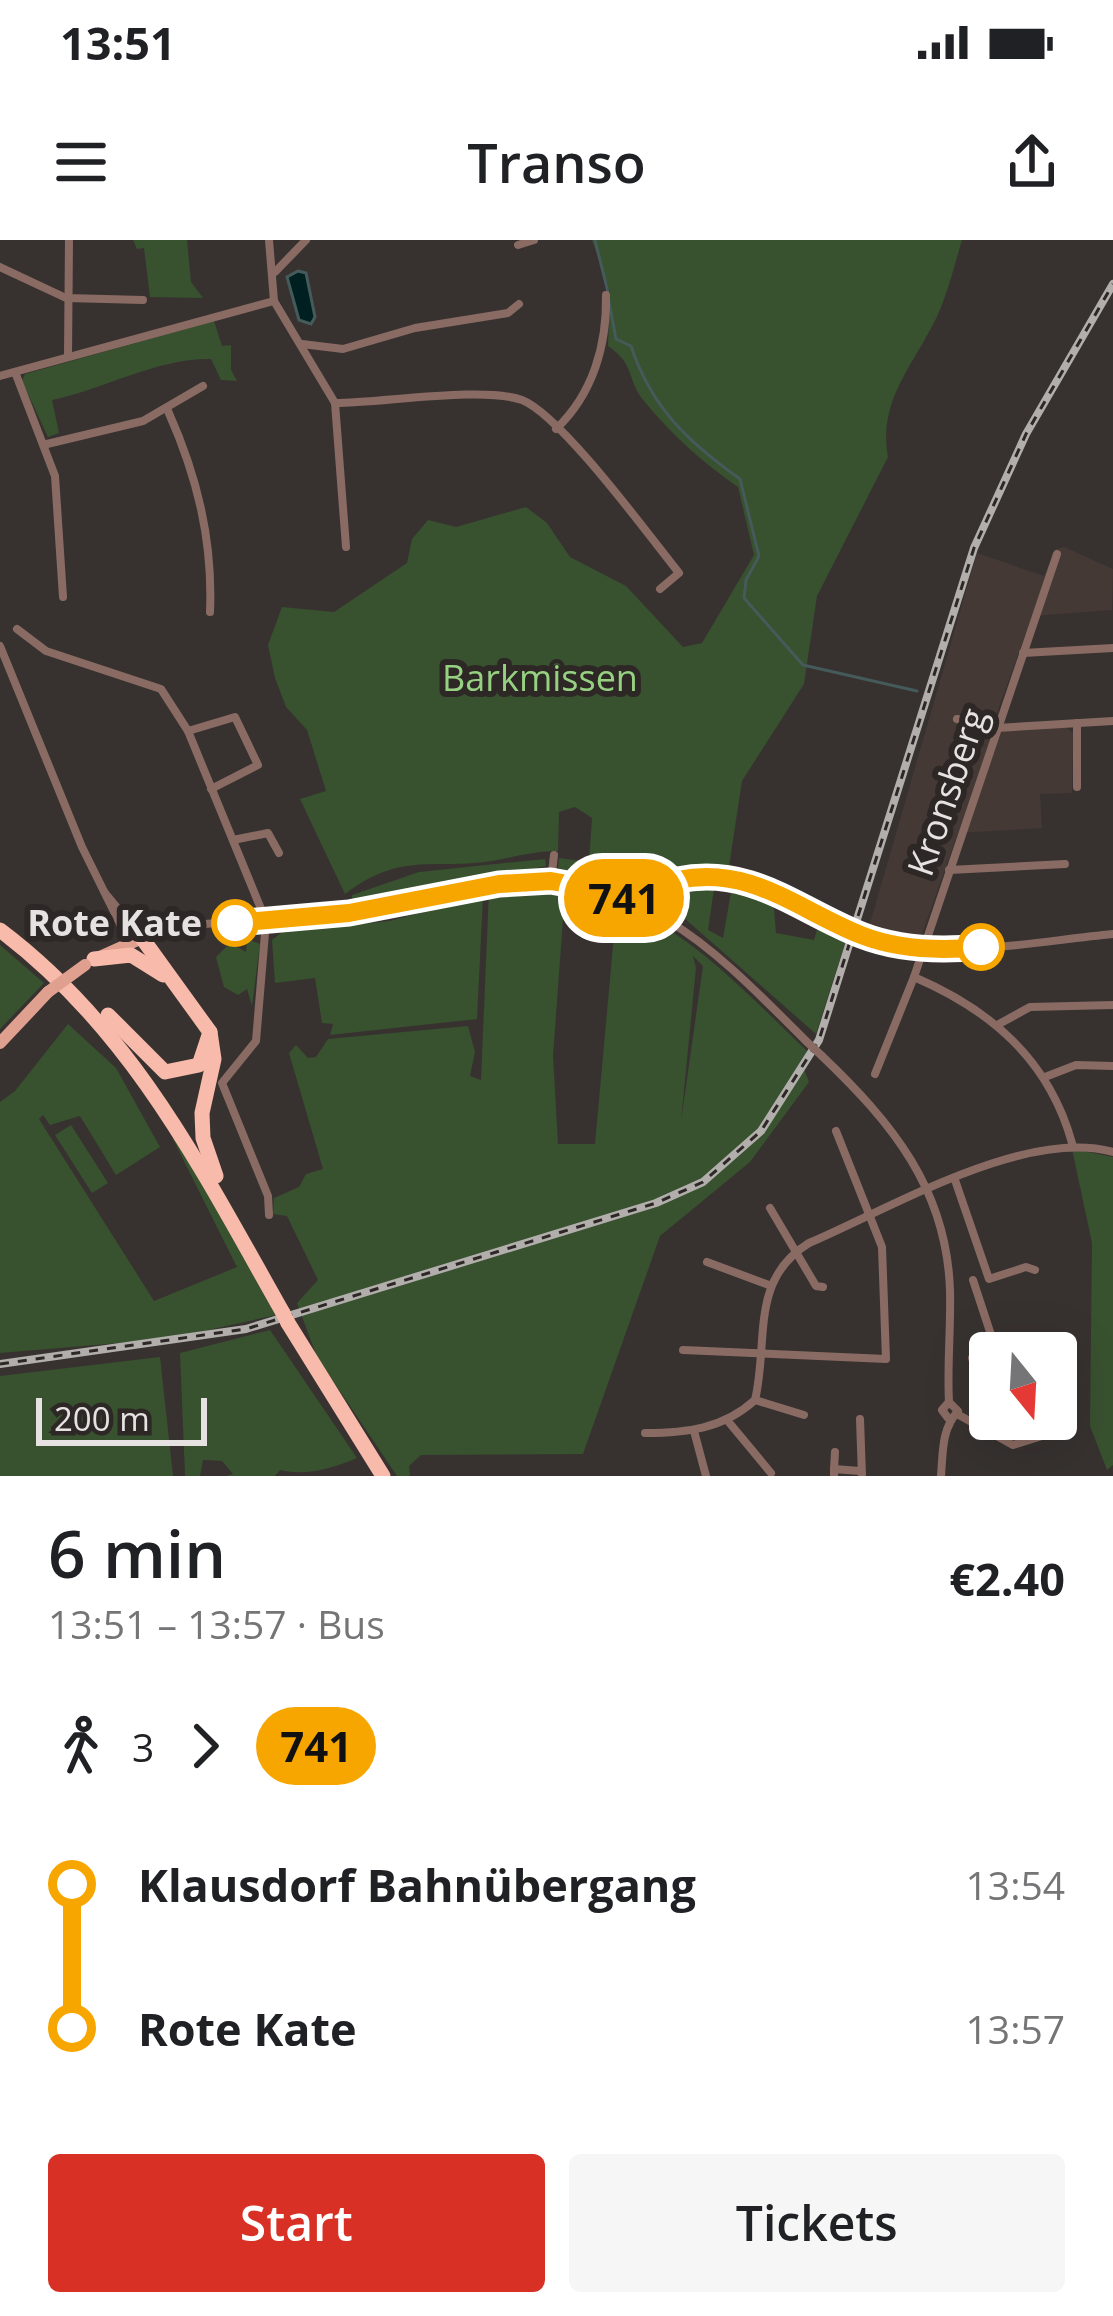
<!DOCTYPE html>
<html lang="en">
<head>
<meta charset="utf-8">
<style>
	body { margin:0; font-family:"Open Sans",sans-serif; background:#f6f6f6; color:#202124; height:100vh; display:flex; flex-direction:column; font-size:45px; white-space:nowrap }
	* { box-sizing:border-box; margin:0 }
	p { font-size:39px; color:#757577 }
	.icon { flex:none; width:66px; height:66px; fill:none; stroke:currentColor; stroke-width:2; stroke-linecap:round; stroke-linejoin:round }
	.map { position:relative; height:1236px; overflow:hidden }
	.drawer { display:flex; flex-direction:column; background:#fff; flex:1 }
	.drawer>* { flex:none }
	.badge { padding:0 24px; border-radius:39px; font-size:42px; line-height:78px }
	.needle { width:78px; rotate:162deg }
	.buttons { position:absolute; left:969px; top:1092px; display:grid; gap:24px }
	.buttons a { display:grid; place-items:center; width:108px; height:108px; border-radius:12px; background:#fff; box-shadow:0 12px 48px #0002; font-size:60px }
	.scale { position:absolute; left:36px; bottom:30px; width:171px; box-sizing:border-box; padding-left:12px; border:6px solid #e5e2e1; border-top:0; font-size:33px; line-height:42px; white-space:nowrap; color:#e5e2e1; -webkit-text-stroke:9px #2d2826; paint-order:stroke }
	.map>.badge { position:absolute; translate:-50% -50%; box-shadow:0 0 0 6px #fff }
	.legs { display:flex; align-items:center; gap:18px; height:132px; padding:0 48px; font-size:39px }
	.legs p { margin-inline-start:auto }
	.overview { display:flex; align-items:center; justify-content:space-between; height:204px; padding:0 48px }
	h1 { font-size:66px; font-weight:600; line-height:90px }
	.action { display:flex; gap:24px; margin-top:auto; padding:24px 48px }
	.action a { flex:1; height:138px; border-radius:12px; background:#d93025; color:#fff; font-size:48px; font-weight:600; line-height:138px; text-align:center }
	.action a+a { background:#f6f6f6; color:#202124 }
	ul { padding:0 48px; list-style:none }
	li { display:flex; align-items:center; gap:42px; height:144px; font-size:45px }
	li i { display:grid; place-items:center; width:18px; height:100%; margin:0 15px; background:currentColor }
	li i::after { content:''; width:30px; height:30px; margin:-15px; border:9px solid; border-radius:50%; background:#fff }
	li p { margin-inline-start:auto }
	li:first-child i { background:linear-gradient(#0000 50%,currentColor 0) }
	li:last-child i { background:linear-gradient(currentColor 50%,#0000 0) }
	.status { display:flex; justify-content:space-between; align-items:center; height:84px; padding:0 60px; background:#fff; direction:ltr }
	.status svg { height:33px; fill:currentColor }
	header { display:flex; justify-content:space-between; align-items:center; height:156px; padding:0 48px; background:#fff; font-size:54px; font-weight:600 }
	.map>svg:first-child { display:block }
	.built { fill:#453936 }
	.green { fill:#38512f; fill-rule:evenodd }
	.water { fill:#001f20; stroke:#455a5a; stroke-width:3 }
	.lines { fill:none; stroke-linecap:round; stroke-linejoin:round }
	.stream { stroke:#455a5a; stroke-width:3 }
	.minor { stroke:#8a6b63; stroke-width:8 }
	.major { stroke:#e0a090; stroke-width:12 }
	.highway { stroke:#f8baaa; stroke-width:15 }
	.rail-casing { stroke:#b1aeac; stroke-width:8 }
	.rail { stroke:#2d2826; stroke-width:3; stroke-dasharray:9; stroke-linecap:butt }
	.minor-bridge { stroke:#8a6b63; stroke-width:8 }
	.major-bridge { stroke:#e0a090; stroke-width:12 }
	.highway-bridge { stroke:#f8baaa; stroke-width:15 }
	.line-1-casing { stroke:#fff; stroke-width:27 }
	.line-1 { stroke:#f7a600; stroke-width:18 }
	.stop-1-dot { fill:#fff; stroke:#f7a600; stroke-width:6 }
	.labels { text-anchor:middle; stroke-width:12; stroke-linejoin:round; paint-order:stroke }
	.park-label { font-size:36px; fill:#96d181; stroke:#2d2826 }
	.street-label { font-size:36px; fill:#e5e2e1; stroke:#2d2826 }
	.stop-label { font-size:36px; font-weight:bold; fill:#e5e2e1; stroke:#2d2826; text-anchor:end }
</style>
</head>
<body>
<div class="status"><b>13:51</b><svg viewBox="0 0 49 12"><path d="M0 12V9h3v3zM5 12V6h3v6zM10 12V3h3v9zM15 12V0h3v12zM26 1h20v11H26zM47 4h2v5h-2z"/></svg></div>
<header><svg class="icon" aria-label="menu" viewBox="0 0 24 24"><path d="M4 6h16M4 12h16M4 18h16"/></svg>Transo<svg class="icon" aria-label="share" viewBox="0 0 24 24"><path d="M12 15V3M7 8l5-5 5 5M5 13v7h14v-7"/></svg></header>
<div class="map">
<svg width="1113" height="1236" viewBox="0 0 1113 1236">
	<rect width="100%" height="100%" fill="#373230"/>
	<path class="built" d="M1064 307 1113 329 1112 370 1032 376 990 492 1065 487 1073 493 1072 553 1040 554 1042 588 958 593 919 702 867 694 977 313 1044 336 1056 309Z"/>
	<g class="green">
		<path d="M133 0H187L191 42 203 58 150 57 144 8 137 9Z"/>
		<path d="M592 0H962C955 23 949 49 939 72 917 122 877 158 888 217L817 356 804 444 742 541 728 633C695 631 677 635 652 657L558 628 559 618 589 622 592 578 575 567 559 572 558 611C534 611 515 617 492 621 433 630 402 611 345 654L300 559 326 551 307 490 286 467 275 438 268 405 282 367 334 372 407 323 412 299 428 280 456 287 526 267 547 283 570 317 626 346 683 407 702 403 754 315 738 247C703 223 671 194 644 161 626 139 636 125 608 106L610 52Z"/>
		<path d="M214 81 222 106 231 105V130L237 141 221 140 211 119C157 118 105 149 52 160L59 193 48 197 22 141 25 134Z"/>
		<path d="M545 619 546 626 352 665V655L419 632Z"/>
		<path d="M715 642 708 690 723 698 732 646 773 655 776 693 814 700 820 680 848 694 816 794 675 670 682 645Z"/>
		<path d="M526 647C657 651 719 727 807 811L802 824 809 842 750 922 660 996 583 1214 421 1215 409 1226 410 1236H397L317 1117 297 1063 318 1040 287 976 273 974 274 958 299 947 306 934 323 929 289 813 296 805 308 818 316 817 328 799 468 786 475 812 470 836 481 840 489 651ZM564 665 616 673 595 904H558L553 816ZM693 716 703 726 681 881 696 728Z"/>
		<path d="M483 657 477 779 330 795 333 784 322 783 315 738 275 743 272 700 282 692 389 681Z"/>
		<path d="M247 699 260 704 252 766 247 749 238 755 224 747 216 717 230 703 246 712Z"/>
		<path d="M0 705 44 743 0 789Z"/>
		<path d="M68 784 116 828 160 907 116 935 80 876 50 885 43 875 39 879 154 1061 237 1027 173 899 178 895 276 1075 167 1099 0 1113V862L15 851Z"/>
		<path d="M71 885 108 943 92 953 55 895Z"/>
		<path d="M1072 909 1113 917V1225L1107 1230 1090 1186 1092 1003Z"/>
		<path d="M270 1090 357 1218C331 1229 305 1236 280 1230L275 1236H226L233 1234 222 1221 203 1220 200 1236H185L180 1113Z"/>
		<path d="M160 1117 173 1236H0V1136Z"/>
	</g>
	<path class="water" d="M298 31 306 33 315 77 311 84 299 80 287 37Z"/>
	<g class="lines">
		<g class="stream">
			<path d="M595 0 608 52"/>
			<path d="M609 62 616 99 631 106C651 167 688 202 740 239L759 316 746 340 744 358 803 425 917 451"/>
		</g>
		<g class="minor">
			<path d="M269 0 274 61"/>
			<path d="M518 5 534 0"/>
			<path d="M0 27 66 58 143 60"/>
			<path d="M275 32 306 0"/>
			<path d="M274 61 335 163 346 307"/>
			<path d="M302 104 343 109 415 88 508 73 519 64"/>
			<path d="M68 116 69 0"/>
			<path d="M15 132 55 236 63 357"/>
			<path d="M0 136 274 61"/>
			<path d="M335 163C382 163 483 146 522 160 561 175 650 297 679 333L660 349"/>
			<path d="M168 171C197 236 213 300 210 372"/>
			<path d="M556 189C593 154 607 105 606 55"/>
			<path d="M47 204 143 181 203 146"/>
			<path d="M17 389 46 411 161 449 188 491 266 681 256 801 222 843 268 956 269 975"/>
			<path d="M0 406 82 607 129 702"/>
			<path d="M1023 413 1113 408"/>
			<path d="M957 479 997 488 1113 481"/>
			<path d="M188 491 235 477 258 525 211 549"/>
			<path d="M1077 547V483"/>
			<path d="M233 600 268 593 279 613"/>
			<path d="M949 630 1065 624"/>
			<path d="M551 641 554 615"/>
			<path d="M105 653 142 698C207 675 283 683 350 672 401 664 452 648 503 643 642 631 715 710 806 801"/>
			<path d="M661 673 678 641C761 622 811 686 885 702 959 719 1038 701 1113 694"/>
			<path d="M914 737C991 770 1049 820 1072 903"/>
			<path d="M999 784 1030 767 1113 765"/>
			<path d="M822 816C892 883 947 949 950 1051 951 1088 947 1125 949 1162L942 1170 948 1178"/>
			<path d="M875 834 914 737 1057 314"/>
			<path d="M1045 837 1076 825 1113 826"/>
			<path d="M955 940 989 1039 1026 1027 1035 1030"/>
			<path d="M770 968 816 1046 823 1047"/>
			<path d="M707 1022 769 1045"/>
			<path d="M973 1040 996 1110"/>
			<path d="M683 1110 886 1119 882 1007 836 891"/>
			<path d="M755 1160 804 1175"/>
			<path d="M990 1173 972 1118 1028 1100"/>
			<path d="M957 1174 1013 1205 1058 1191"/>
			<path d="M860 1179 862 1236"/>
			<path d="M992 1179 997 1195"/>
			<path d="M727 1180 771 1233"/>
			<path d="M694 1191 706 1236"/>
			<path d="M645 1193C686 1193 723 1189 755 1160 769 1101 749 1040 809 1003 893 967 1025 888 1113 912"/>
			<path d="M834 1229 835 1212"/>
			<path d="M834 1236V1229L860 1231"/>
			<path d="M941 1236C943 1209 942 1189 958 1171L949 1162"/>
		</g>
		<g class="major">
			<path d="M102 716 142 698"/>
			<path d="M0 803 48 752"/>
		</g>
		<g class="highway">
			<path d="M0 690C133 790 203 932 283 1073"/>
			<path d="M142 698 210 792 214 819 202 873 203 898 216 936"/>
			<path d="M94 719 131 715 163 735"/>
			<path d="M108 775 165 832 199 825 210 792"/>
			<path d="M288 1083 383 1236"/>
		</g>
		<defs>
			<path id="rail" d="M0 1124 246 1089 656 963 703 942 761 891 819 800 974 308 1026 194 1113 44"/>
		</defs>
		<use href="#rail" class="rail-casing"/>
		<use href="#rail" class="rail"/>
		<path class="minor-bridge" d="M806 801 822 816"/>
		<path class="major-bridge" d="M48 752 85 725"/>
		<path class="highway-bridge" d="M283 1073 288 1083"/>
	</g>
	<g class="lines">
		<defs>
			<path id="line-1" d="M235 683 349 673 499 644 551 641 600 650 661 674 678 640C751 625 798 670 861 695 899 710 941 711 981 707"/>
		</defs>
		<use href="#line-1" class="line-1-casing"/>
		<use href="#line-1" class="line-1"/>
	</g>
	<g class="stop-1-dot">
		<circle cx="235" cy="683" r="21"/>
		<circle cx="981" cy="707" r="21"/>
	</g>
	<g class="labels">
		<g class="park-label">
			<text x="540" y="451">Barkmissen</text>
		</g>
		<g class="street-label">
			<text transform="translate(947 552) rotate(-71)" y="13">Kronsberg</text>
		</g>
		<g class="stop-label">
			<text x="202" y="696">Rote Kate</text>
		</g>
	</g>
</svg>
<div class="buttons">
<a><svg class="needle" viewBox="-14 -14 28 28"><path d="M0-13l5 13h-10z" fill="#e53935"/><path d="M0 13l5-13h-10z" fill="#757577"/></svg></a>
</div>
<div class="scale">200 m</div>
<b class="badge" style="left:624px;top:658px;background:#f7a600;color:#111">741</b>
</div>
<section class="drawer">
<div class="overview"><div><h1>6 min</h1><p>13:51 – 13:57 · Bus</p></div><b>€2.40</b></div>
<div class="legs"><svg class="icon" aria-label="walk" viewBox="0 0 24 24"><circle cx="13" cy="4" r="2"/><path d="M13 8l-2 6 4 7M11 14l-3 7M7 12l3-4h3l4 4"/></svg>3<svg class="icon" aria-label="forward" viewBox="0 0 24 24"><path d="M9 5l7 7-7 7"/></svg><b class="badge" style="background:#f7a600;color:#111">741</b></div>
<ul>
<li><i style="color:#f7a600"></i><b>Klausdorf Bahnübergang</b><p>13:54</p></li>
<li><i style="color:#f7a600"></i><b>Rote Kate</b><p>13:57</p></li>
</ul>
<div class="action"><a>Start</a><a>Tickets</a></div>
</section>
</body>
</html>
